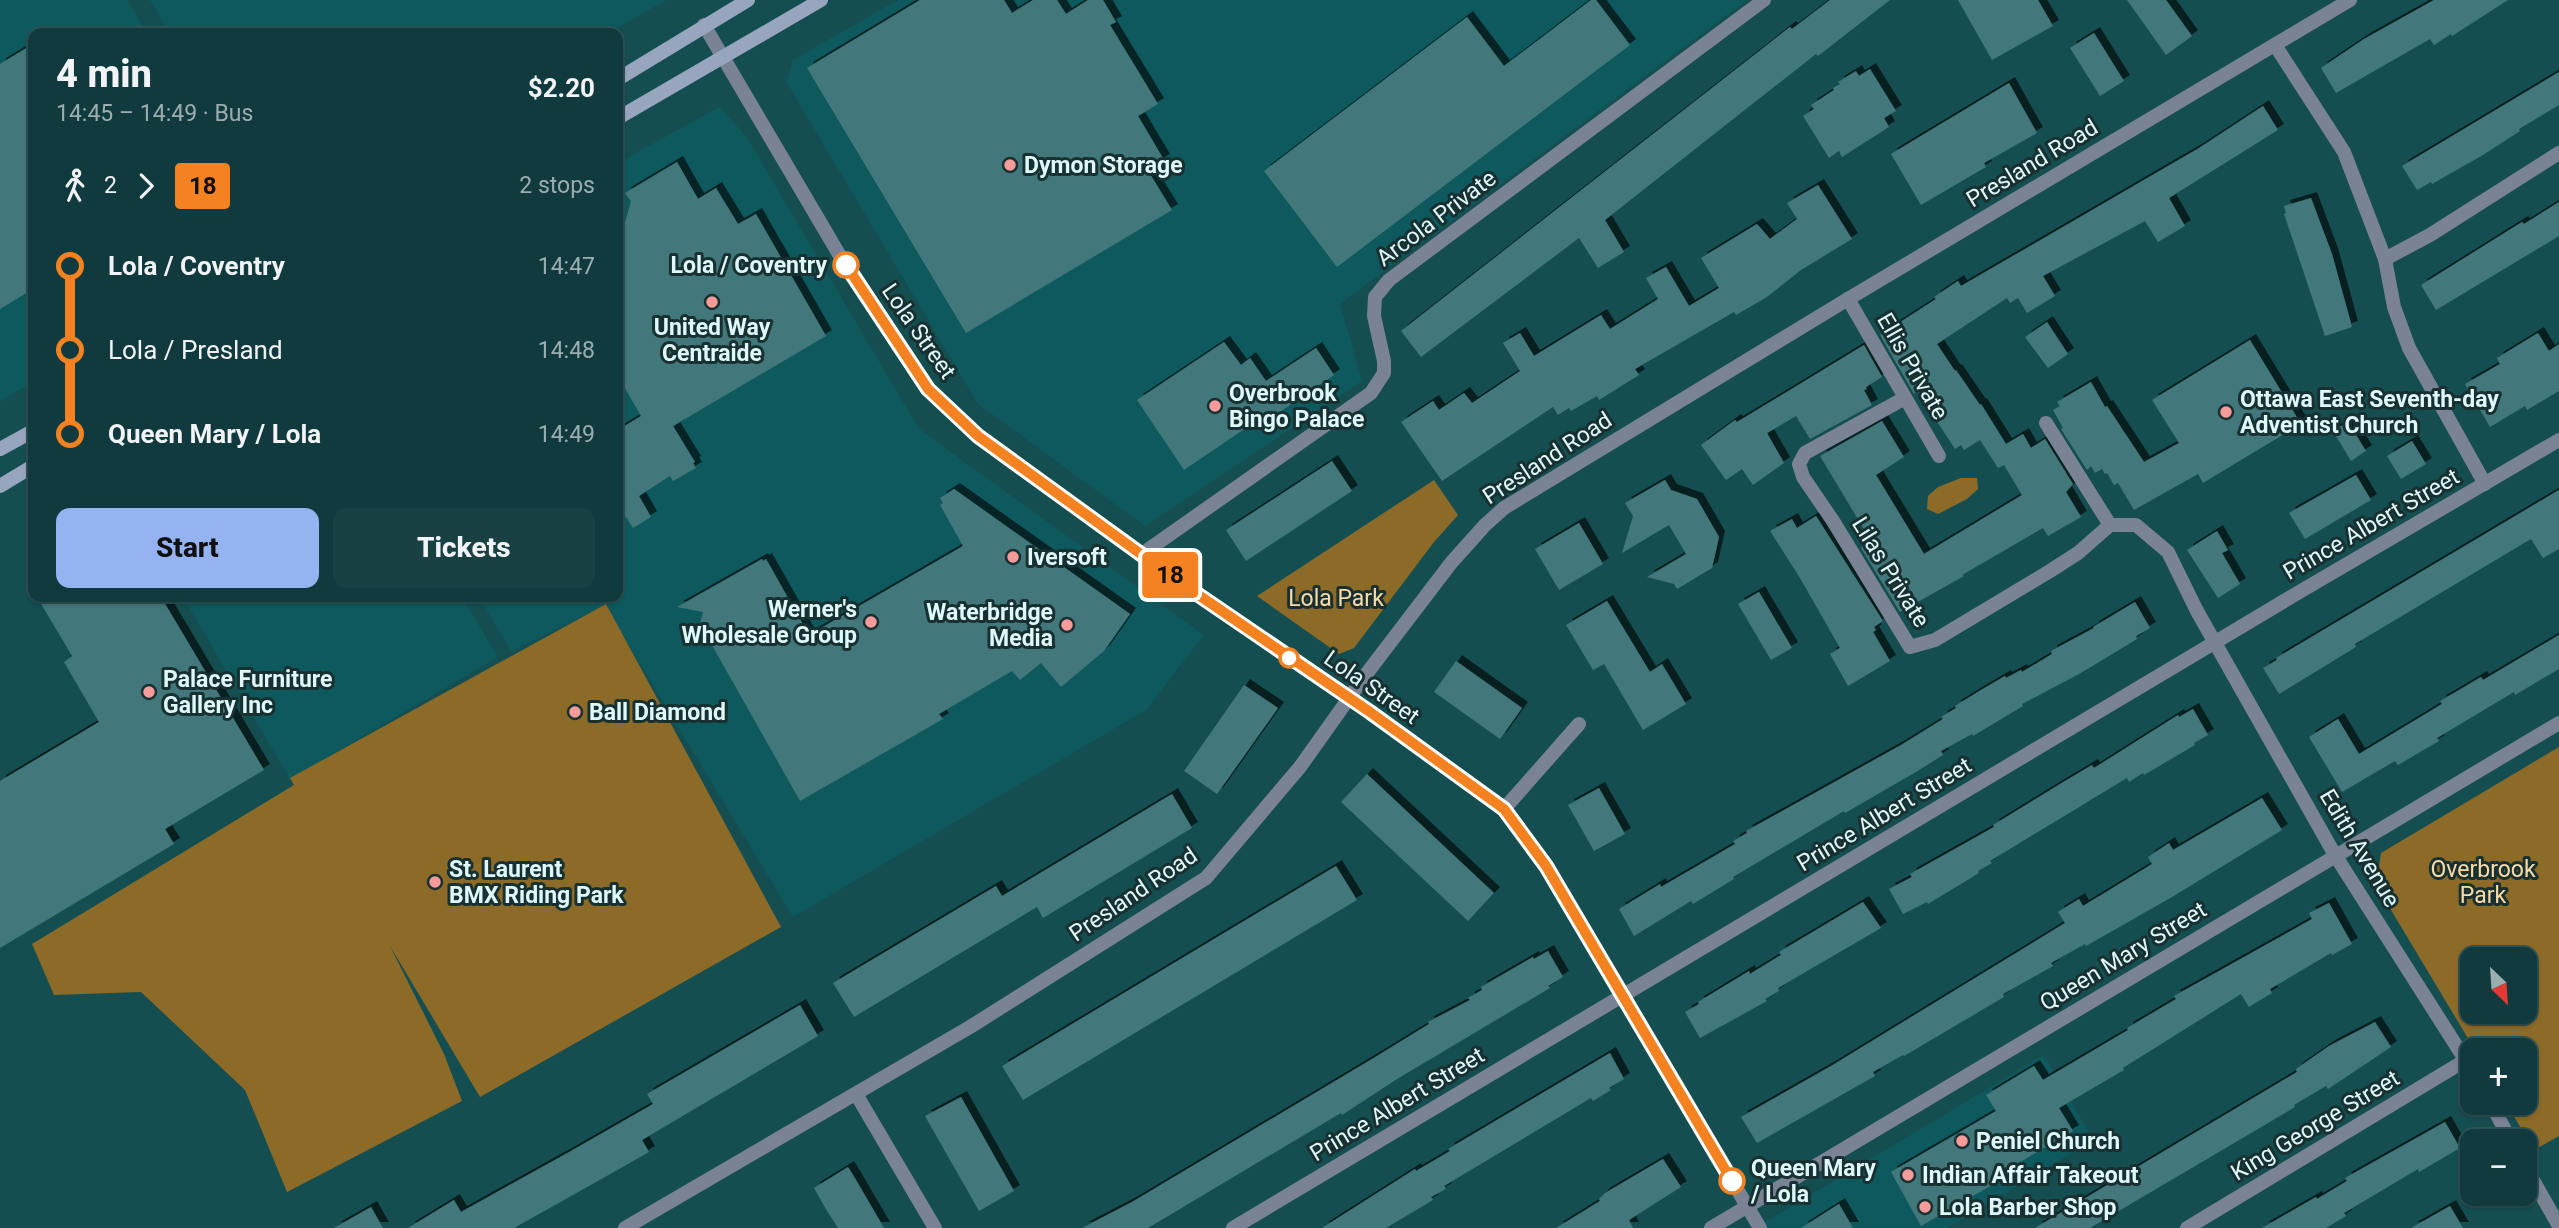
<!DOCTYPE html>
<html lang="en">
<head>
<meta charset="utf-8">
<style>
	body { margin:0; font-family:Roboto,sans-serif; background:#194144; color:#f1f3f6; height:100vh; display:flex; flex-direction:column; font-size:26px; white-space:nowrap }
	* { box-sizing:border-box; margin:0 }
	p { font-size:23px; color:#9cadb0 }
	.icon { flex:none; width:38px; height:38px; fill:none; stroke:currentColor; stroke-width:2; stroke-linecap:round; stroke-linejoin:round }
	.map { position:relative; flex:1; overflow:hidden }
	.panel { position:absolute; left:28px; top:28px; width:595px; height:574px; display:flex; flex-direction:column; background:#103a3d; border-radius:14px; box-shadow:0 2px 5px #0004,0 0 0 2px #305457 }
	.panel>* { flex:none }
	.badge { padding:0 14px; border-radius:5px; font-size:24px; line-height:46px }
	.needle { width:46px; rotate:155deg }
	.buttons { position:absolute; left:2460px; top:947px; display:grid; gap:14px }
	.buttons a { display:grid; place-items:center; width:77px; height:77px; border-radius:14px; background:#103a3d; box-shadow:0 2px 5px #0004,0 0 0 2px #305457; font-size:35px }
	.map>.badge { position:absolute; translate:-50% -50%; box-shadow:0 0 0 4px #fff }
	.legs { display:flex; align-items:center; gap:10px; height:77px; padding:0 28px; font-size:23px }
	.legs p { margin-inline-start:auto }
	.summary { display:flex; align-items:center; justify-content:space-between; height:119px; padding:0 28px }
	h1 { font-size:38px; font-weight:800; line-height:52px }
	.cta { display:flex; gap:14px; margin-top:auto; padding:14px 28px }
	.cta a { flex:1; height:80px; border-radius:14px; background:#95b2f1; color:#111; font-size:28px; font-weight:800; line-height:80px; text-align:center }
	.cta a+a { background:#194144; color:#f1f3f6 }
	ul { padding:0 28px; list-style:none }
	li { display:flex; align-items:center; gap:24px; height:84px; font-size:26px }
	li i { display:grid; place-items:center; width:10px; height:100%; margin:0 9px; background:currentColor }
	li i::after { content:''; width:18px; height:18px; margin:-9px; border:5px solid; border-radius:50%; background:#103a3d }
	li p { margin-inline-start:auto }
	li:first-child i { background:linear-gradient(#0000 50%,currentColor 0) }
	li:last-child i { background:linear-gradient(currentColor 50%,#0000 0) }
	.map>svg:first-child { display:block }
	.built { fill:#0e595d }
	.green { fill:#8c6a28; fill-rule:evenodd }
	.building { fill:#42787b; filter:url(#shadow) }
	.lines { fill:none; stroke-linecap:round; stroke-linejoin:round }
	.minor { stroke:#7a8393; stroke-width:14 }
	.tertiary { stroke:#7a8393; stroke-width:14 }
	.secondary { stroke:#97a6be; stroke-width:14 }
	.line-1-casing { stroke:#fff; stroke-width:16 }
	.line-1 { stroke:#f58220; stroke-width:10 }
	.poi-dot { fill:#f59b9a; stroke:#193031; stroke-width:2.5 }
	.stop-1-dot { fill:#fff; stroke:#f58220; stroke-width:3.5 }
	.labels { text-anchor:middle; stroke-width:6; stroke-linejoin:round; paint-order:stroke }
	.street-label { font-size:23px; fill:#ddf9fa; stroke:#193031 }
	.poi-label { font-size:23px; font-weight:bold; fill:#ddf9fa; stroke:#193031; text-anchor:start }
	.stop-label { font-size:23px; font-weight:bold; fill:#ddf9fa; stroke:#193031; text-anchor:end }
	.park-label { font-size:23px; fill:#fadba7; stroke:#193031 }
</style>
</head>
<body>
<div class="map">
<svg width="2559" height="1228" viewBox="0 0 2559 1228">
	<defs>
		<filter id="shadow"><feDropShadow dx="6" dy="-6" stdDeviation="0" flood-color="#0009"/></filter>
	</defs>
	<rect width="100%" height="100%" fill="#154e51"/>
	<g class="built">
		<path d="M0 0H127L147 33H33V382L0 401Z"/>
		<path d="M150 0H666L609 33H170Z"/>
		<path d="M898 0H1747L1340 304 1362 381 1145 526 978 404 787 83 793 60Z"/>
		<path d="M719 107 746 136 919 429 1204 635 1146 710 793 917 605 606 511 651 479 597H618V163Z"/>
		<path d="M183 597H462L498 657 290 779Z"/>
		<path d="M2044 1055 2093 1140 1948 1228H1755Z"/>
	</g>
	<g class="green">
		<path d="M1961 478H1977L1978 489 1967 499 1938 514 1927 509 1928 496 1938 487Z"/>
		<path d="M1434 480 1458 515 1434 542 1354 648 1339 654 1257 596Z"/>
		<path d="M606 604 781 927 480 1097 390 946 444 1054 462 1101 287 1192 245 1090 141 992 54 995 32 944 294 785 290 778Z"/>
		<path d="M2559 747V1136L2534 1150 2506 1103 2525 1102V1050H2475L2376 885 2381 853ZM2473 959H2525V1012H2473Z"/>
	</g>
	<g class="building">
		<path d="M920 0H1004L1012 13 1033 0H1057L1066 14 1088 0H1103L1116 22 1110 25 1158 104 1138 116 1164 160 1147 169 1172 210 966 333 807 68Z"/>
		<path d="M1591 0H1596L1630 45 1337 267 1264 171 1467 17 1504 66Z"/>
		<path d="M1830 0H1890L1818 56 1816 54 1605 220 1624 252 1598 268 1579 238 1421 357 1401 331 1767 45 1790 27 1792 29Z"/>
		<path d="M1958 0H2038L2053 26 1992 60Z"/>
		<path d="M2127 0H2166L2192 36 2166 55Z"/>
		<path d="M2434 0H2508L2452 36 2451 34 2434 45 2430 39 2336 93 2321 68 2364 39Z"/>
		<path d="M2094 33 2124 81 2100 96 2070 48Z"/>
		<path d="M33 44V289L0 309V64Z"/>
		<path d="M1870 69 1896 111 1884 118 1889 127 1842 157 1839 151 1829 158 1803 116 1814 109 1811 105 1834 90 1833 88 1840 84 1838 82 1856 71 1859 76Z"/>
		<path d="M2559 72V105L2519 129 2520 131 2483 155 2432 184 2431 182 2417 190 2402 166Z"/>
		<path d="M2009 83 2037 133 1984 163 1986 167 1921 205 1891 154Z"/>
		<path d="M2263 106 2278 130 2169 198 2185 226 2158 242 2145 221 2043 276 2055 296 2027 313 2018 298 2010 303 2007 298 1937 344 1955 371 1956 370 1980 405 1981 404 2006 444 2023 434 2031 448 2045 439 2073 484 2066 492 2081 517 2048 536 2043 528 1962 575 1964 576 1900 612 1861 548 1871 541 1820 456 1882 421 1904 457 1876 475 1924 554 2022 495 2004 465 1998 468 1980 440 1964 450 1961 445 1955 449 1917 391 1914 394 1880 335 1936 299 1934 297 1958 281 1961 286 2199 148Z"/>
		<path d="M677 162 698 199 716 188 738 224 756 214 826 336 673 426 695 462 693 463 696 468 673 481 670 476 639 496 651 517 633 528 626 517 618 522V430L641 416 618 376V248L631 201 625 193Z"/>
		<path d="M1818 185 1852 239 1801 270 1767 297 1736 315 1734 312 1635 369 1639 375 1599 400 1597 396 1571 411 1569 408 1558 415 1553 407 1442 481 1401 422 1433 401 1439 410 1464 393 1472 403 1520 371 1503 343 1520 333 1534 356 1601 315 1610 329 1658 299 1646 278 1666 267 1689 306 1719 288 1701 258 1757 224 1770 239 1797 219 1787 203Z"/>
		<path d="M2311 198 2332 254 2352 327 2325 336 2284 214 2286 213 2284 206Z"/>
		<path d="M2559 202V236L2436 310 2421 285 2522 222 2524 224Z"/>
		<path d="M2047 322 2068 354 2048 368 2025 337Z"/>
		<path d="M2538 333 2549 351 2559 344V391L2527 410 2525 406 2490 427 2465 384 2500 364 2497 358Z"/>
		<path d="M2250 340 2301 424 2203 483 2198 474 2134 510 2118 483 2114 485 2107 473 2105 474 2102 469 2095 473 2091 466 2087 470 2061 429 2063 428 2053 410 2060 406 2057 402 2091 382 2105 407 2107 406 2144 462 2179 443 2152 400Z"/>
		<path d="M1224 342 1241 365 1250 358 1266 381 1316 348 1334 375 1274 416 1271 411 1184 470 1137 400Z"/>
		<path d="M1864 345 1882 377 1866 387 1867 389 1864 390 1872 405 1810 439 1796 416 1767 433 1784 463 1753 485 1742 469 1726 480 1701 445 1735 420 1737 422Z"/>
		<path d="M2348 422 2366 451 2351 461 2333 431Z"/>
		<path d="M2412 441 2426 464 2401 479 2387 456Z"/>
		<path d="M1332 461 1352 491 1246 561 1226 530Z"/>
		<path d="M2356 475 2371 500 2305 539 2289 513Z"/>
		<path d="M1665 480 1671 490 1697 499 1719 537 1712 568 1677 589 1674 584 1647 577 1686 554 1669 525 1622 553 1633 516 1625 503Z"/>
		<path d="M954 489 1130 614 1104 651 1061 687 1041 663 1020 680 1012 671 939 714 943 719 800 801 700 624 703 612 677 607 762 559 763 561 766 559 809 635 963 546 940 505 943 503 940 498Z"/>
		<path d="M2559 490V549L2543 558 2531 539 2355 644 2356 647 2279 694 2263 668 2277 660 2276 658Z"/>
		<path d="M1816 516 1883 621 1874 627 1876 630 1873 632 1890 661 1848 686 1830 654 1840 648 1800 578 1770 531 1792 519 1797 528Z"/>
		<path d="M1579 523 1603 564 1559 590 1535 549Z"/>
		<path d="M2217 531 2228 550 2222 553 2240 584 2218 598 2187 550Z"/>
		<path d="M1759 592 1792 648 1771 660 1738 604Z"/>
		<path d="M37 597H161L264 770 165 829 174 844 0 948V781L99 722 64 662 72 656Z"/>
		<path d="M1607 601 1650 672 1662 664 1686 704 1643 730 1604 664 1593 670 1566 625Z"/>
		<path d="M2135 602 2150 628 2136 636 2137 639 2081 673 2022 704 2023 706 1973 736 1972 734 1941 751 1943 755 1916 772 1845 813 1844 811 1733 877 1734 879 1693 904 1691 901 1634 936 1619 909 1660 884 1661 887 1735 844 1733 841 1747 833 1746 831 1901 745 1943 719 1941 717 1956 708 1955 706 1981 690 2005 676 2006 678 2021 670 2022 672 2052 654 2051 651 2094 628 2093 627Z"/>
		<path d="M2559 635V669L2515 695 2514 692 2437 738 2439 741 2398 765 2395 761 2342 792 2309 737 2338 719 2359 754 2442 704 2440 701 2454 693 2481 677 2483 680Z"/>
		<path d="M1456 661 1522 708 1500 739 1434 692Z"/>
		<path d="M1244 685 1278 708 1217 794 1184 771Z"/>
		<path d="M2193 709 2208 735 2194 743 2195 745 2144 775 2143 773 2129 782 2127 778 1990 861 1992 863 1978 871 1979 873 1928 904 1927 902 1903 914 1889 889 1912 877 1910 874 1994 827 1993 825 2065 781 2092 765 2094 768 2178 715 2179 717Z"/>
		<path d="M1367 774 1494 893 1468 921 1341 802Z"/>
		<path d="M1599 788 1625 834 1594 851 1568 805Z"/>
		<path d="M1172 794 1192 828 1043 918 1037 907 854 1017 833 983 996 886 1002 896Z"/>
		<path d="M2262 798 2282 830 2172 897 2086 946 2085 944 2051 963 2053 966 2003 994 2004 997 1904 1056 1903 1055 1873 1072 1875 1076 1757 1143 1741 1117 1831 1066 2065 923 2058 912 2079 899 2083 906 2152 864 2148 857 2169 843 2173 850Z"/>
		<path d="M1336 866 1357 900 1023 1100 1002 1066Z"/>
		<path d="M1863 902 1881 928 1778 988 1779 991 1765 999 1767 1001 1700 1038 1685 1012 1699 1004 1698 1002 1749 971 1750 974 1781 955 1779 952Z"/>
		<path d="M2329 903 2352 944 2332 955 2331 953 2270 989 2272 993 2249 1007 2241 994 2123 1068 2124 1070 2059 1108 2073 1131 2010 1168 2013 1173 1921 1226 1891 1172 1996 1111 1986 1095 2034 1066 2043 1080 2128 1030 2127 1028 2176 999 2174 996 2312 919 2309 913Z"/>
		<path d="M1548 951 1563 977 1548 986 1550 988 1397 1079 1342 1115 1341 1113 1148 1228H1082L1132 1202 1377 1056 1429 1024 1428 1022 1470 1000 1468 998 1482 990 1481 987 1533 957 1534 959Z"/>
		<path d="M800 1005 818 1036 642 1140 649 1152 605 1177 514 1228H408L454 1200 461 1212 571 1151 653 1104 647 1094Z"/>
		<path d="M2375 1022 2391 1047 2328 1089 2326 1086 2294 1105 2295 1107 2090 1228H2035L2297 1072 2296 1069 2329 1046Z"/>
		<path d="M1610 1053 1624 1079 1609 1088 1611 1090 1593 1101 1591 1098 1444 1186 1446 1189 1431 1197 1433 1200 1386 1228H1322L1415 1169 1416 1171 1450 1151 1448 1149Z"/>
		<path d="M961 1097 1014 1191 979 1211 925 1116Z"/>
		<path d="M2445 1122 2460 1148 2419 1172 2418 1169 2344 1213 2346 1216 2326 1228H2262L2316 1197 2317 1199 2347 1181 2345 1178Z"/>
		<path d="M1663 1159 1681 1187 1629 1220 1633 1228H1556L1600 1201 1599 1199 1605 1193Z"/>
		<path d="M848 1167 856 1180 884 1228H838L827 1211 814 1188Z"/>
		<path d="M1839 1204 1853 1228H1801Z"/>
		<path d="M2450 1206 2463 1228H2411Z"/>
		<path d="M371 1207 383 1228H334Z"/>
	</g>
	<g class="lines">
		<g class="minor">
			<path d="M2275 45 2344 152 2385 259 2394 307 2409 348 2485 484"/>
			<path d="M2385 259 2430 235 2559 153"/>
			<path d="M1848 299 1939 456"/>
			<path d="M1905 398 1805 453 1799 464 1803 477 1833 521 1910 647 1935 640 2050 571 2078 553 2110 525"/>
			<path d="M2046 423 2110 525"/>
			<path d="M2110 525H2136L2168 552 2197 611 2335 855 2473 1072"/>
			<path d="M1142 554 1371 393 1384 373V361L1374 316 1375 297 1389 280 1764 0"/>
			<path d="M1504 809 1579 724"/>
			<path d="M856 1094 935 1228"/>
			<path d="M2490 1102 2511 1141"/>
			<path d="M2525 1166 2559 1226"/>
			<path d="M625 1228 970 1027 1206 878 1300 767 1364 677 1451 563 1485 525 1504 508 1848 299 2350 0"/>
			<path d="M1233 1228 2301 591 2559 440"/>
			<path d="M1711 1228 2559 723"/>
			<path d="M2187 1228 2466 1060"/>
		</g>
		<path class="tertiary" d="M704 25 843 261 927 389 978 436 1178 581 1370 712 1504 809 1546 866 1760 1228"/>
		<g class="secondary">
			<path d="M618 79 748 0"/>
			<path d="M618 118 821 0"/>
			<path d="M0 449 33 431"/>
			<path d="M0 486 33 466"/>
		</g>
	</g>
	<g class="lines">
		<defs>
			<path id="line-1" d="M846 265 928 389 978 436 1178 581 1370 712 1504 809 1546 866 1732 1181"/>
		</defs>
		<use href="#line-1" class="line-1-casing"/>
		<use href="#line-1" class="line-1"/>
	</g>
	<g class="poi-dot">
		<circle cx="1010" cy="165" r="7"/>
		<circle cx="712" cy="302" r="7"/>
		<circle cx="1215" cy="406" r="7"/>
		<circle cx="2226" cy="412" r="7"/>
		<circle cx="1013" cy="557" r="7"/>
		<circle cx="871" cy="622" r="7"/>
		<circle cx="1067" cy="625" r="7"/>
		<circle cx="149" cy="692" r="7"/>
		<circle cx="575" cy="712" r="7"/>
		<circle cx="435" cy="882" r="7"/>
		<circle cx="1962" cy="1141" r="7"/>
		<circle cx="1908" cy="1175" r="7"/>
		<circle cx="1925" cy="1207" r="7"/>
	</g>
	<g class="stop-1-dot">
		<circle cx="846" cy="265" r="12"/>
		<circle cx="1289" cy="658" r="9"/>
		<circle cx="1732" cy="1181" r="12"/>
	</g>
	<g class="labels">
		<g class="street-label">
			<text transform="translate(2032 163) rotate(-31)" y="8">Presland Road</text>
			<text transform="translate(1436 218) rotate(-37)" y="8">Arcola Private</text>
			<text transform="translate(919 331) rotate(55)" y="8">Lola Street</text>
			<text transform="translate(1913 366) rotate(60)" y="8">Ellis Private</text>
			<text transform="translate(1547 458) rotate(-33)" y="8">Presland Road</text>
			<text transform="translate(2371 524) rotate(-30)" y="8">Prince Albert Street</text>
			<text transform="translate(1891 572) rotate(58)" y="8">Lilas Private</text>
			<text transform="translate(1372 687) rotate(35)" y="8">Lola Street</text>
			<text transform="translate(1884 814) rotate(-31)" y="8">Prince Albert Street</text>
			<text transform="translate(2360 848) rotate(59)" y="8">Edith Avenue</text>
			<text transform="translate(1133 894) rotate(-34)" y="8">Presland Road</text>
			<text transform="translate(2123 956) rotate(-31)" y="8">Queen Mary Street</text>
			<text transform="translate(1397 1104) rotate(-31)" y="8">Prince Albert Street</text>
			<text transform="translate(2315 1125) rotate(-31)" y="8">King George Street</text>
		</g>
		<g class="poi-label">
			<text x="1024" y="173">Dymon Storage</text>
			<text x="712" y="335" text-anchor="middle">United Way<tspan x="712" dy="26">Centraide</tspan></text>
			<text x="1229" y="401">Overbrook<tspan x="1229" dy="26">Bingo Palace</tspan></text>
			<text x="2240" y="407">Ottawa East Seventh-day<tspan x="2240" dy="26">Adventist Church</tspan></text>
			<text x="1027" y="565">Iversoft</text>
			<text x="857" y="617" text-anchor="end">Werner's<tspan x="857" dy="26">Wholesale Group</tspan></text>
			<text x="1053" y="620" text-anchor="end">Waterbridge<tspan x="1053" dy="26">Media</tspan></text>
			<text x="163" y="687">Palace Furniture<tspan x="163" dy="26">Gallery Inc</tspan></text>
			<text x="589" y="720">Ball Diamond</text>
			<text x="449" y="877">St. Laurent<tspan x="449" dy="26">BMX Riding Park</tspan></text>
			<text x="1976" y="1149">Peniel Church</text>
			<text x="1922" y="1183">Indian Affair Takeout</text>
			<text x="1939" y="1215">Lola Barber Shop</text>
		</g>
		<g class="stop-label">
			<text x="827" y="273">Lola / Coventry</text>
			<text x="1751" y="1176" text-anchor="start">Queen Mary<tspan x="1751" dy="26">/ Lola</tspan></text>
		</g>
		<g class="park-label">
			<text x="1336" y="606">Lola Park</text>
			<text x="2483" y="877">Overbrook<tspan x="2483" dy="26">Park</tspan></text>
		</g>
	</g>
</svg>
<div class="buttons">
<a><svg class="needle" viewBox="-14 -14 28 28"><path d="M0-13l5 13h-10z" fill="#e53935"/><path d="M0 13l5-13h-10z" fill="#9cadb0"/></svg></a>
<a>+</a>
<a>−</a>
</div>
<b class="badge" style="left:1170px;top:575px;background:#f58220;color:#111">18</b>
<section class="panel">
<div class="summary"><div><h1>4 min</h1><p>14:45 – 14:49 · Bus</p></div><b>$2.20</b></div>
<div class="legs"><svg class="icon" aria-label="walk" viewBox="0 0 24 24"><circle cx="13" cy="4" r="2"/><path d="M13 8l-2 6 4 7M11 14l-3 7M7 12l3-4h3l4 4"/></svg>2<svg class="icon" aria-label="forward" viewBox="0 0 24 24"><path d="M9 5l7 7-7 7"/></svg><b class="badge" style="background:#f58220;color:#111">18</b><p>2 stops</p></div>
<ul>
<li><i style="color:#f58220"></i><b>Lola / Coventry</b><p>14:47</p></li>
<li><i style="color:#f58220"></i><span>Lola / Presland</span><p>14:48</p></li>
<li><i style="color:#f58220"></i><b>Queen Mary / Lola</b><p>14:49</p></li>
</ul>
<div class="cta"><a>Start</a><a>Tickets</a></div>
</section>
</div>
</body>
</html>
